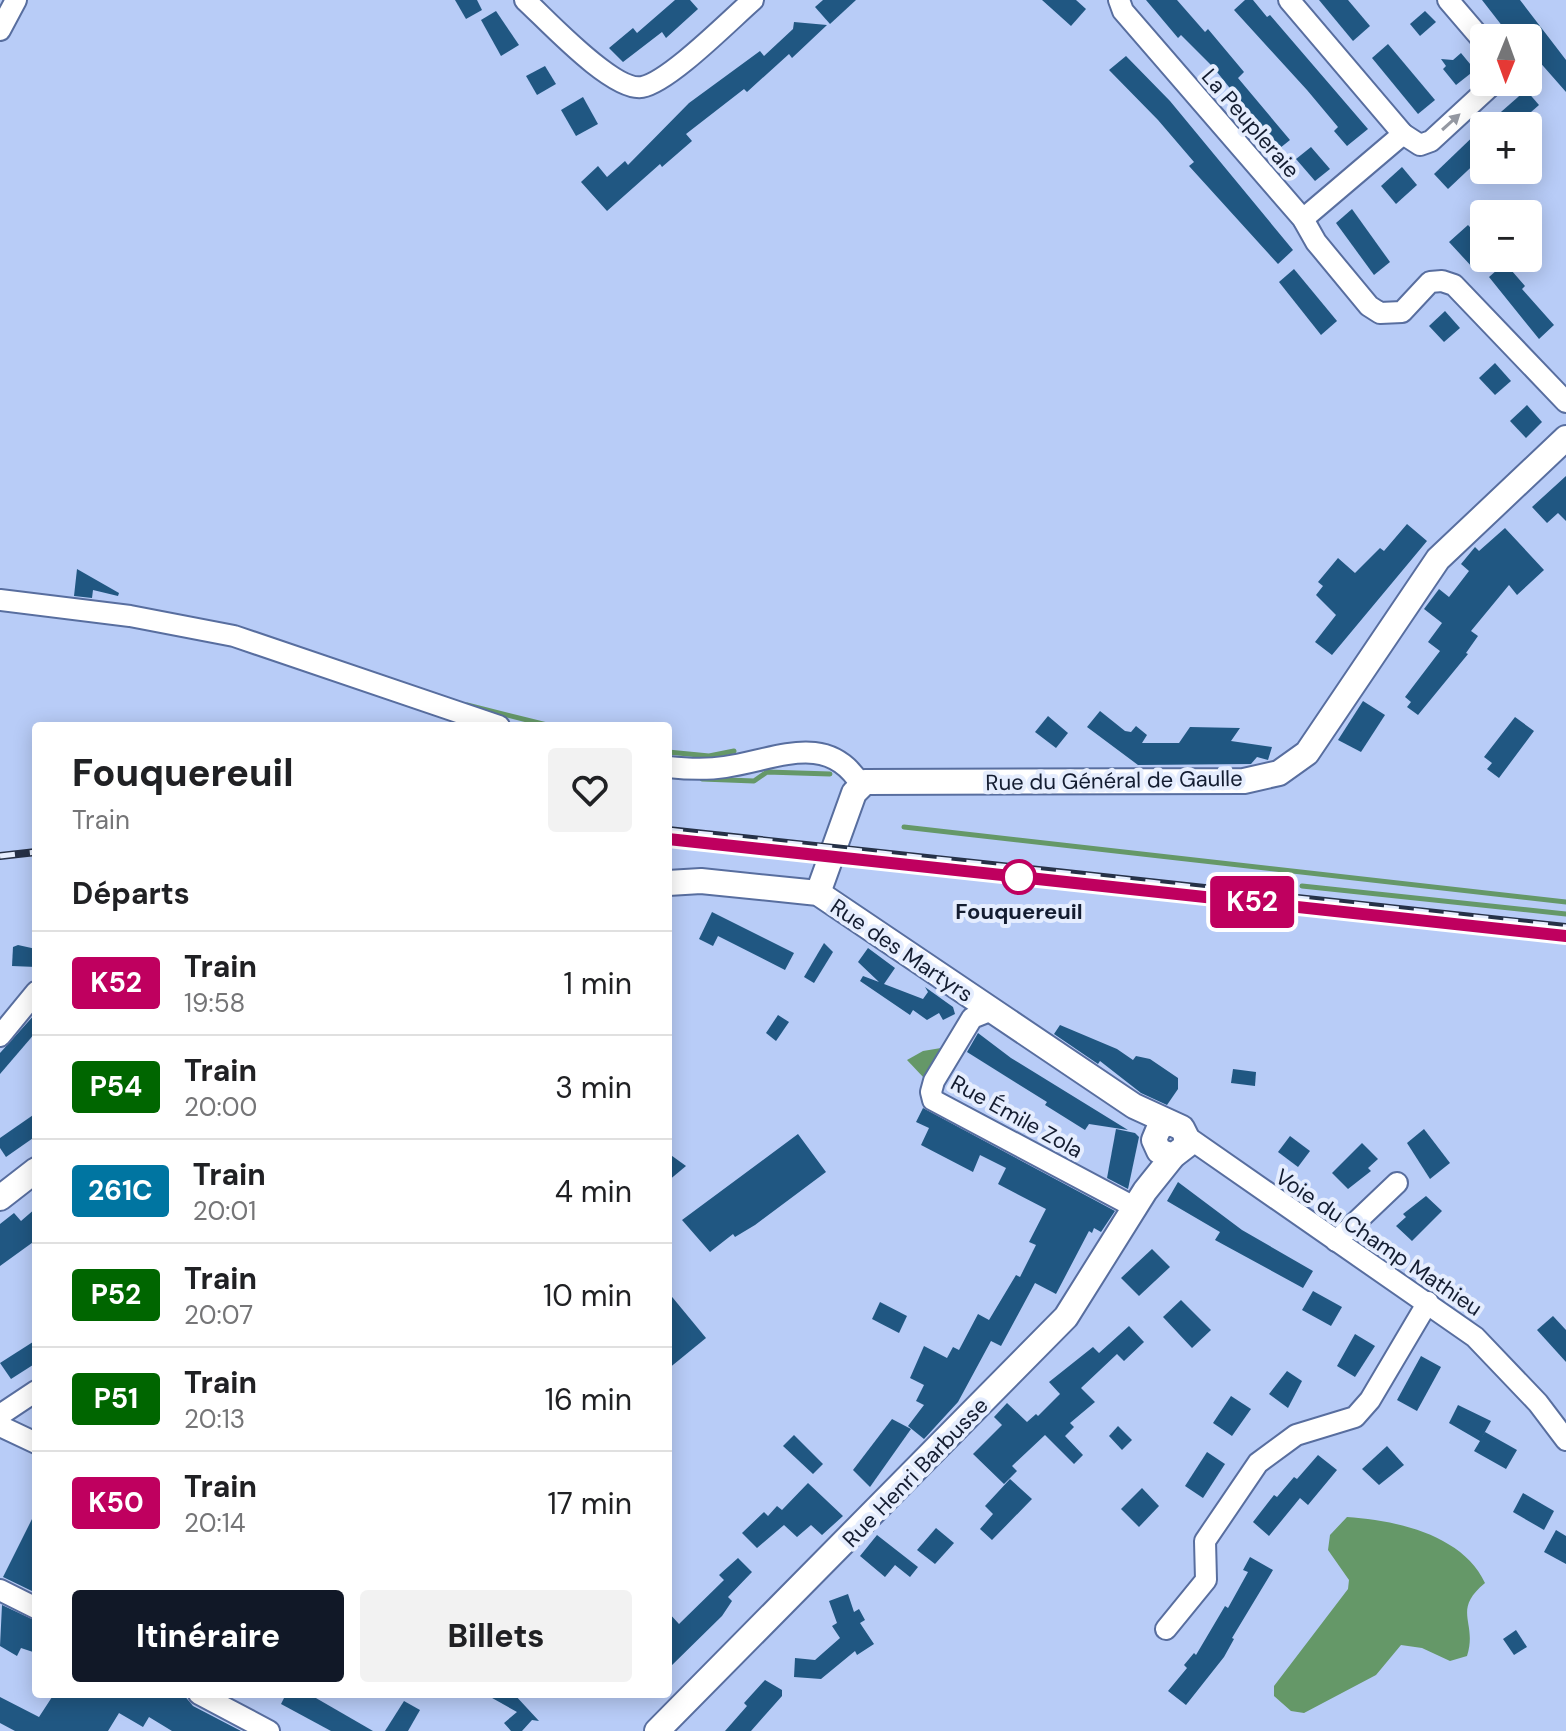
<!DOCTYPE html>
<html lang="fr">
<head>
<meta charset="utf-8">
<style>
	body { margin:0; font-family:"DM Sans",sans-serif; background:#f2f2f2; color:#202124; height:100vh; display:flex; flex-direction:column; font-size:30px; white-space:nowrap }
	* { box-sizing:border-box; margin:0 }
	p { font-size:26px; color:#757577 }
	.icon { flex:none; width:44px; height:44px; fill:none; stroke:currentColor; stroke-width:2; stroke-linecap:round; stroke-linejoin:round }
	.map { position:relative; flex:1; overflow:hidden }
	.panel { position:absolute; left:32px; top:722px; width:640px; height:976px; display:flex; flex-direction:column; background:#fff; border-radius:8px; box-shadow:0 4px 20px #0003 }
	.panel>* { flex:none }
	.badge { padding:0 16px; border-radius:6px; font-size:28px; line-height:52px }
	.needle { width:52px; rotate:181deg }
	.controls { position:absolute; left:1470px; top:24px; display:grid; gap:16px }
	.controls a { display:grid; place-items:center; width:72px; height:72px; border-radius:8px; background:#fff; box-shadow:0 4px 20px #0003; font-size:40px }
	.map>.badge { position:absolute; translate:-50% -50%; box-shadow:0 0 0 4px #fff }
	h2 { padding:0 40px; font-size:30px; line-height:72px }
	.round { display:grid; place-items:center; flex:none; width:84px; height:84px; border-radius:8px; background:#f2f2f2 }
	.overview { display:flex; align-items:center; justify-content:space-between; height:136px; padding:0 40px }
	h1 { font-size:38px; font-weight:800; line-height:60px }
	.action { display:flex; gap:16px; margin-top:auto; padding:16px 40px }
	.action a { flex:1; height:92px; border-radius:8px; background:#111827; color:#fff; font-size:32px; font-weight:800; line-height:92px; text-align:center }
	.action a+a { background:#f2f2f2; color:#202124 }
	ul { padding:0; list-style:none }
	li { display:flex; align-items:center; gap:24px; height:104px; padding:0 40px; border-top:2px solid #e0e0e0 }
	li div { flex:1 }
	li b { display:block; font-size:30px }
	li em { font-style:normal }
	li .badge { min-width:88px; font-weight:700; text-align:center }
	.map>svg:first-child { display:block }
	.water { fill:#659868 }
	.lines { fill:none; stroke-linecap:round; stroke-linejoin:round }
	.stream { stroke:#659868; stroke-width:5 }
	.building { fill:#205782 }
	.minor-casing { stroke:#586e9f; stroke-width:24 }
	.tertiary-casing { stroke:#586e9f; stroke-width:28 }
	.minor { stroke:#fff; stroke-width:20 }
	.tertiary { stroke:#fff; stroke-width:24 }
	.rail-casing { stroke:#263147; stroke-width:8 }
	.rail { stroke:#e5edfe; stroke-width:5; stroke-dasharray:15; stroke-linecap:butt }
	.oneway { fill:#9599a2 }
	.line-casing { stroke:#fff; stroke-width:18 }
	.line { stroke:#bf005f; stroke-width:12 }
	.stop-dot { fill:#fff; stroke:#bf005f; stroke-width:4 }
	.labels { text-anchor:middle; stroke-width:8; stroke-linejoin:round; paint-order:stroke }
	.street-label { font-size:22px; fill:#141d31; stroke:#e5edfe }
	.stop-label { font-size:22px; font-weight:bold; fill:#141d31; stroke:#e5edfe }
</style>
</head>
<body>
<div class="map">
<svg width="1566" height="1731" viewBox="0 0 1566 1731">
	<rect width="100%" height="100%" fill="#b8ccf7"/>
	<g class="water">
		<path d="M941 1048 929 1075 924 1078 907 1060 923 1051Z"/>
		<path d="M1347 1517C1396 1520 1463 1535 1485 1583 1451 1611 1478 1622 1467 1656L1450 1661 1422 1648 1401 1645 1376 1675 1304 1713 1291 1711 1274 1696V1686L1348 1589 1349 1580 1328 1550 1330 1535Z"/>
	</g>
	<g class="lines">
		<g class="stream">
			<path d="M467 705 551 726"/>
			<path d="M668 752 709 756 734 751"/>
			<path d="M702 779 754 781 767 772 830 774"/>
			<path d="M904 827 1566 902"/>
			<path d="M1302 886 1566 914"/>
		</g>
	</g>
	<g class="building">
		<path d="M455 0H477L482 10 466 19Z"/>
		<path d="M675 0H690L698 9 666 38 662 32 623 62 609 48 633 28 637 33Z"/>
		<path d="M823 0H856L830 24 815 7Z"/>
		<path d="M1042 0H1076L1086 9 1071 26Z"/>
		<path d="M1146 0H1177L1205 32 1208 29 1244 72 1238 78 1290 140 1275 152 1228 97 1233 92 1213 67 1181 35 1178 38Z"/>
		<path d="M1245 0H1253L1267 17 1270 15 1368 129 1347 146 1334 131 1338 127 1307 90 1234 10Z"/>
		<path d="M1319 0H1348L1370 26 1353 41Z"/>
		<path d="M1482 0H1520L1566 60V92L1537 59 1541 56 1528 38 1518 28 1510 36Z"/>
		<path d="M496 11 519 45 501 56 481 20Z"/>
		<path d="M1425 11 1436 22 1420 36 1410 24Z"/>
		<path d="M794 22 827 25 792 58 789 54 747 92 744 89 686 134 692 141 662 167 660 164 607 211 581 182 598 166 607 177 625 161 628 165 689 103 760 51 764 56 793 29Z"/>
		<path d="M1388 44 1435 100 1418 114 1372 58Z"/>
		<path d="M1461 53 1475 70 1456 85 1443 69 1446 66 1441 59 1453 60Z"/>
		<path d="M1126 56 1170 101 1293 250 1278 264 1189 166 1194 162 1158 120 1109 70Z"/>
		<path d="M545 66 556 84 537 95 526 76Z"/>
		<path d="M1526 90 1539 105 1515 126H1485Z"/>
		<path d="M583 97 598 124 576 136 561 110Z"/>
		<path d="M1484 126V155L1448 189 1434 174Z"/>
		<path d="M1311 147 1330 169 1315 181 1296 159Z"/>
		<path d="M1402 167 1417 185 1396 204 1381 186Z"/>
		<path d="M1352 209 1390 262 1374 275 1336 223Z"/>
		<path d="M1468 225 1484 242V271L1477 264 1473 268 1449 242Z"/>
		<path d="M1505 263 1525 286 1522 289 1554 325 1539 339 1489 277Z"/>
		<path d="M1294 269 1337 321 1321 335 1279 282Z"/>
		<path d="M1445 311 1460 328 1444 342 1429 326Z"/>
		<path d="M1495 363 1511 381 1495 395 1479 378Z"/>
		<path d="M1527 405 1542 422 1526 438 1510 421Z"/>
		<path d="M1566 476V521L1558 513 1547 523 1532 507Z"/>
		<path d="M1407 524 1427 541 1332 655 1315 642 1336 615 1316 595 1323 586 1318 582 1338 558 1355 573 1380 548 1384 551Z"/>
		<path d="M1505 528 1544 570 1517 595 1509 585 1471 631 1478 636 1466 653 1468 654 1418 715 1407 707 1411 702 1405 697 1440 651 1428 642 1442 623 1424 609 1439 589 1449 597 1469 571 1461 564 1475 547 1479 551Z"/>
		<path d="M77 569 119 593 118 596 93 590 92 598 74 596Z"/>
		<path d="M1363 701 1385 715 1361 752 1338 740Z"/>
		<path d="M1100 711 1125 731 1131 732 1136 726 1147 735 1142 743H1179L1190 727 1240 728 1231 741 1272 747 1268 760 1257 757 1251 764 1138 765 1087 727Z"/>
		<path d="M1048 716 1068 733 1056 748 1035 732Z"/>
		<path d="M1515 717 1534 731 1499 778 1487 769 1492 763 1484 757Z"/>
		<path d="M712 912 794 953 785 970 718 936 713 946 699 939Z"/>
		<path d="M824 943 833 952 814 983 804 977Z"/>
		<path d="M18 945 36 949V967L12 966 13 947Z"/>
		<path d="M868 948 895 968 884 984 923 999 928 992 925 987 953 1007 955 1014 943 1020 939 1013 927 1020 913 1010 910 1015 860 981 863 976 879 982 858 962Z"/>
		<path d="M36 1013V1032L0 1074V1053Z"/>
		<path d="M778 1015 789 1022 776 1041 766 1033Z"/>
		<path d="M1060 1025 1117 1049 1133 1060 1136 1056 1150 1059 1178 1078V1089L1167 1105 1141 1093 1100 1061 1098 1064 1054 1034Z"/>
		<path d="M978 1033 1011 1058 1128 1130 1089 1124 1085 1130 1045 1105 1047 1102 967 1052Z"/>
		<path d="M1233 1069 1256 1072 1255 1086 1231 1083Z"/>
		<path d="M923 1108 1115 1211 1101 1232 1094 1228 1092 1233 1089 1231 1056 1294 1035 1283 1001 1346 991 1341 958 1402 924 1439 908 1426 924 1405 916 1401 924 1385 910 1378 924 1346 947 1358 953 1347 959 1350 978 1314 989 1320 1016 1275 1020 1277 1036 1245 1029 1242 1046 1209 998 1184 1006 1168 980 1155 973 1172 921 1145 929 1128 916 1122Z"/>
		<path d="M36 1113V1136L6 1157 0 1148V1138Z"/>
		<path d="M1116 1129 1135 1133 1139 1137 1128 1189 1107 1178Z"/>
		<path d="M1424 1129 1450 1163 1430 1179 1407 1143Z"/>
		<path d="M798 1134 826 1172 755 1225 735 1237 733 1234 710 1252 682 1220Z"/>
		<path d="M1290 1136 1310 1151 1298 1167 1278 1152Z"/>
		<path d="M1362 1143 1378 1159 1368 1168 1371 1171 1348 1189 1332 1173Z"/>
		<path d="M668 1153 686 1166 668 1181Z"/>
		<path d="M1178 1182 1242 1230 1313 1271 1303 1288 1215 1240 1220 1232 1167 1201Z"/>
		<path d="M1426 1196 1442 1211 1412 1241 1396 1226 1406 1217 1403 1214Z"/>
		<path d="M36 1208V1240L0 1266V1224L14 1213 21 1221Z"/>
		<path d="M1152 1249 1170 1267 1139 1296 1121 1278Z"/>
		<path d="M1313 1291 1342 1307 1331 1326 1302 1310Z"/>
		<path d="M668 1292 706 1338 668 1369Z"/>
		<path d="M1181 1300 1211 1330 1192 1348 1163 1317Z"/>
		<path d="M880 1302 907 1316 899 1333 872 1319Z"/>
		<path d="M1553 1316 1566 1330V1362L1537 1330Z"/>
		<path d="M1129 1326 1144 1342 1124 1361 1117 1354 1081 1388 1095 1402 1070 1423 1074 1427 1065 1436 1083 1455 1074 1464 1045 1435 1012 1466 1017 1471 1004 1484 973 1454 1002 1425 994 1417 1007 1403 1027 1422 1036 1414 1038 1416 1060 1394 1049 1382 1093 1347 1099 1353Z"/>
		<path d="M1355 1334 1375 1346 1355 1377 1337 1366Z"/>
		<path d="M36 1340V1363L11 1379 0 1363Z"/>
		<path d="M1421 1356 1441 1367 1417 1411 1397 1400Z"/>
		<path d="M1287 1371 1302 1381 1288 1408 1269 1394Z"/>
		<path d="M1231 1396 1251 1409 1232 1436 1213 1423Z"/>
		<path d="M1458 1405 1491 1421 1481 1439 1485 1432 1517 1450 1506 1469 1474 1451 1480 1441 1449 1423Z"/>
		<path d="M892 1419 911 1429 870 1487 853 1470Z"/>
		<path d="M1118 1426 1132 1440 1122 1450 1109 1436Z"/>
		<path d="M794 1435 823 1464 813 1474 783 1446Z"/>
		<path d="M1387 1446 1404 1465 1379 1485 1362 1469Z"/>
		<path d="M1207 1452 1225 1464 1203 1498 1185 1486Z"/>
		<path d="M1318 1455 1337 1470 1308 1505 1300 1498 1269 1536 1253 1522 1274 1495 1277 1497 1294 1477 1297 1479Z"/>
		<path d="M1010 1479 1032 1499 992 1540 980 1529 993 1514 985 1506Z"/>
		<path d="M808 1483 843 1516 822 1535 811 1525 797 1537 784 1525 757 1548 742 1533 764 1512 768 1516 777 1506 782 1510Z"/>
		<path d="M1142 1488 1159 1506 1139 1527 1121 1509Z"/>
		<path d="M1523 1493 1554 1511 1544 1530 1513 1512Z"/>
		<path d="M36 1511V1593L3 1577Z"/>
		<path d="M936 1528 954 1543 935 1564 917 1550Z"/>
		<path d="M1556 1530 1566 1536V1564L1544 1552Z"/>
		<path d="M877 1535 918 1567 910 1577 895 1565 885 1577 860 1556Z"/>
		<path d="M1250 1557 1273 1570 1232 1638 1234 1639 1224 1657 1186 1705 1168 1691 1187 1668 1184 1665 1194 1653 1196 1655 1225 1606 1228 1608 1248 1572 1243 1570Z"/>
		<path d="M738 1558 752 1572 728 1597 732 1601 722 1616 668 1669V1612L679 1624 724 1580 719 1575Z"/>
		<path d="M848 1594 854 1612 859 1609 865 1620 860 1623 874 1644 857 1655 855 1651 821 1679 794 1677 795 1658 815 1660 840 1638 832 1626 837 1623 829 1601Z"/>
		<path d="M2 1605 36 1621V1653L21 1648 17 1656 0 1646Z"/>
		<path d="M1516 1630 1527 1647 1514 1655 1503 1639Z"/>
		<path d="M765 1680 782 1690V1696L751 1731H725L747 1706 744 1703Z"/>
		<path d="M54 1694H183L193 1706 241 1731H172L149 1717 143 1727 119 1713 108 1731H15L0 1723V1697L39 1717Z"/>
		<path d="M286 1694H309L373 1731H331L281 1704Z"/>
		<path d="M485 1694H514L539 1721 532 1720 522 1731H511L504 1723 517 1712Z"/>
		<path d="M404 1701 420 1710 408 1731H385Z"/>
	</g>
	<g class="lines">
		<defs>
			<g id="minor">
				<path d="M525 0C547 20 613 92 642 87 669 82 729 21 753 0"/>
				<path d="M1119 0 1123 11 1303 219 1316 242 1369 306 1380 313 1402 312 1430 282 1442 281 1454 285 1566 402"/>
				<path d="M1289 0 1403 134 1303 219"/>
				<path d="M1448 0 1484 42"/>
				<path d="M0 30 16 0"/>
				<path d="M1403 134 1420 145 1431 141 1495 82"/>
				<path d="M0 600 130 616 234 636 499 726"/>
				<path d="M668 767C687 769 706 770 725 767 775 760 828 730 861 785"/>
				<path d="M992 1010 972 1018 934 1081 931 1092 933 1100 1136 1208"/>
				<path d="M0 1036 36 992"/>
				<path d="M1186 1136 1475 1337 1538 1403 1566 1440"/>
				<path d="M1336 1241 1397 1183"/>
				<path d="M0 1415 36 1391"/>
				<path d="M0 1426 36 1443"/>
				<path d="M0 1590 36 1608"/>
				<path d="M1166 1629 1206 1580 1205 1541 1258 1463 1296 1435 1355 1417 1370 1400 1428 1302"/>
				<path d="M199 1694 269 1731"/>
			</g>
			<g id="tertiary">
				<path d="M818 893 854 793 865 782 1244 781 1279 773 1307 753 1438 559 1566 438"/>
				<path d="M1168 1123 1159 1128 1154 1140 1159 1151 1173 1156"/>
				<path d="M0 1198 36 1170"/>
				<path d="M657 1731 1066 1317 1145 1191 1173 1156 1186 1146V1136L1182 1128 1134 1106 818 893 701 881 668 883"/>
			</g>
		</defs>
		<use href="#minor" class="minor-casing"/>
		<use href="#tertiary" class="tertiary-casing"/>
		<use href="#minor" class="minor"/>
		<use href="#tertiary" class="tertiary"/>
		<defs>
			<g id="rail">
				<path d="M668 830 1566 927"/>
				<path d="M0 856 36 852"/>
			</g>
		</defs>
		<use href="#rail" class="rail-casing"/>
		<use href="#rail" class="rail"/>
	</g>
	<defs><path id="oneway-solid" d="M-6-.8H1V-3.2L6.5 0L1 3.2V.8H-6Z" transform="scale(2)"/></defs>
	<use class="oneway" href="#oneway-solid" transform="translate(1451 122) rotate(-42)"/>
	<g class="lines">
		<defs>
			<path id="line" d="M668 839 1566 936"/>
		</defs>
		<use href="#line" class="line-casing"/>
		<use href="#line" class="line"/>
	</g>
	<circle class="stop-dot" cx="1019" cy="877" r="16"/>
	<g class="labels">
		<g class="street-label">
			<text transform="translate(1251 123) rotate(49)" y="8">La Peupleraie</text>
			<text transform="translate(1114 780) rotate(-1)" y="8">Rue du Général de Gaulle</text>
			<text transform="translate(902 950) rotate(34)" y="8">Rue des Martyrs</text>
			<text transform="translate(1017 1116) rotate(29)" y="8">Rue Émile Zola</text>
			<text transform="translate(1379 1242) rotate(34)" y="8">Voie du Champ Mathieu</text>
			<text transform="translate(915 1472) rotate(-46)" y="8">Rue Henri Barbusse</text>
		</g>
		<g class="stop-label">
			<text x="1019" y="919">Fouquereuil</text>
		</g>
	</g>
</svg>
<div class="controls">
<a><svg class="needle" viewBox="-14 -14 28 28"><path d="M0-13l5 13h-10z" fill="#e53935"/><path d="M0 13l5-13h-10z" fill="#757577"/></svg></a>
<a>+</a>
<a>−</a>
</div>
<b class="badge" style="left:1252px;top:902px;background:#bf005f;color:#fff">K52</b>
<section class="panel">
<div class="overview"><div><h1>Fouquereuil</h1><p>Train</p></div><a class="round"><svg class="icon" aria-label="heart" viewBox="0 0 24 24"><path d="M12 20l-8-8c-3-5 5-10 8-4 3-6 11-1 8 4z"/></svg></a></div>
<h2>Départs</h2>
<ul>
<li><span class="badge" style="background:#bf005f;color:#fff">K52</span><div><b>Train</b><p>19:58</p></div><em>1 min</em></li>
<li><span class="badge" style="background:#060;color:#fff">P54</span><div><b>Train</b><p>20:00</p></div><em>3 min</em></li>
<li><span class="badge" style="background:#0075a1;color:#fff">261C</span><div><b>Train</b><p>20:01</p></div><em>4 min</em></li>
<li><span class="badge" style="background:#060;color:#fff">P52</span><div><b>Train</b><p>20:07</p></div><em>10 min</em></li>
<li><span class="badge" style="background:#060;color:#fff">P51</span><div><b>Train</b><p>20:13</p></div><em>16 min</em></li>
<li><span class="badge" style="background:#bf005f;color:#fff">K50</span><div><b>Train</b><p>20:14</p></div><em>17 min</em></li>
</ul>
<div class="action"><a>Itinéraire</a><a>Billets</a></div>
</section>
</div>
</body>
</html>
